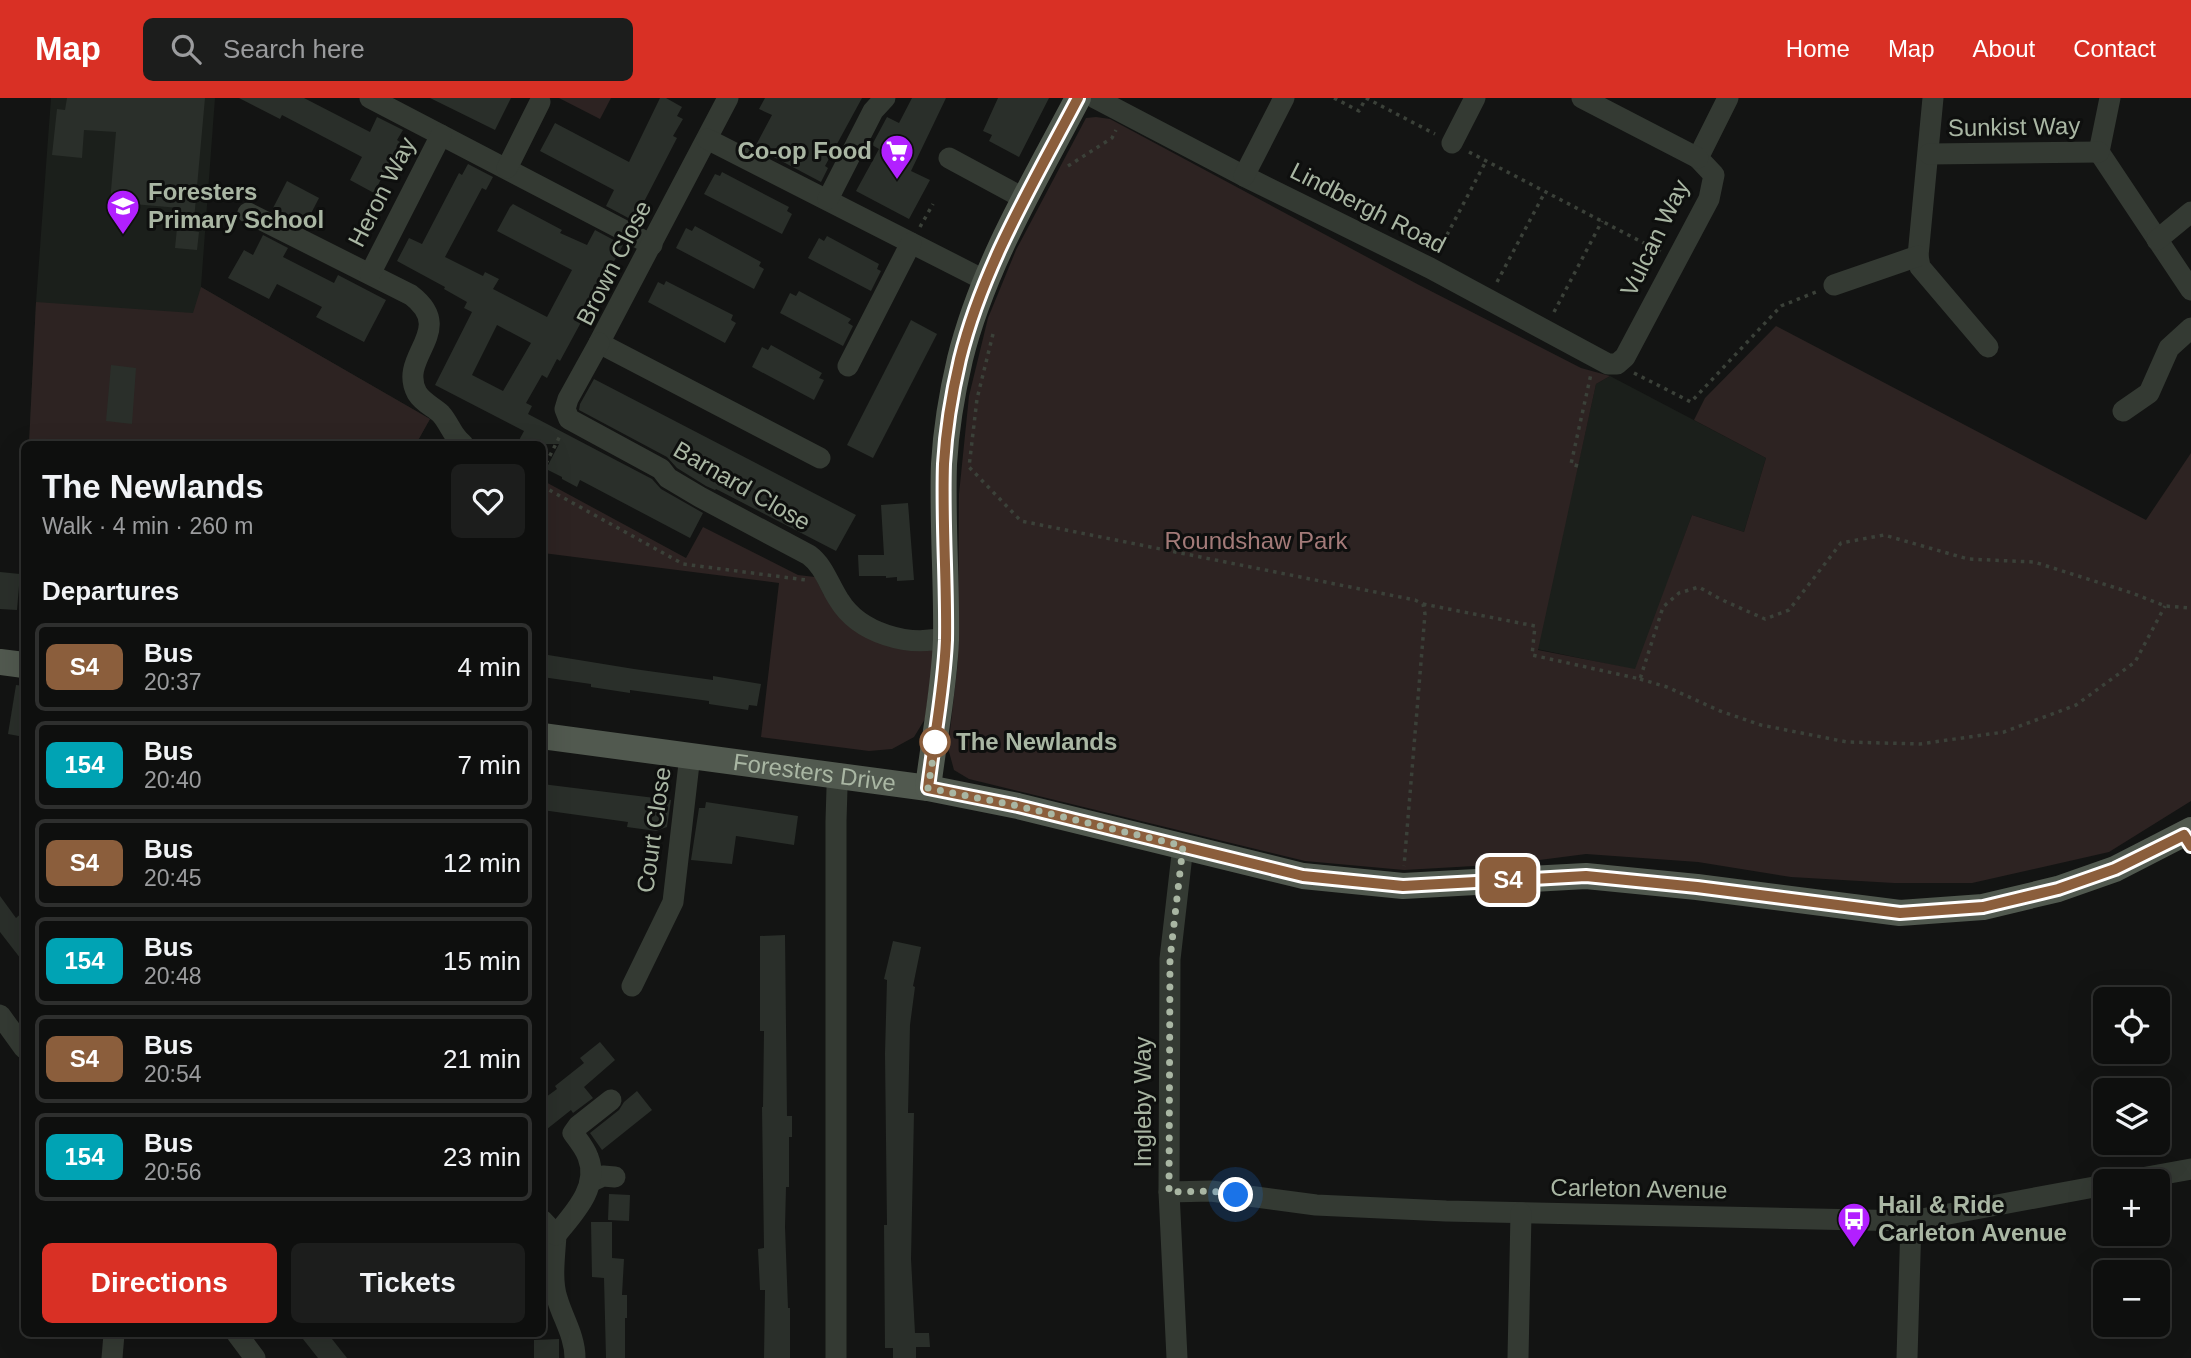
<!DOCTYPE html>
<html lang="en">
<head>
<meta charset="utf-8">
<style>
	body { margin:0; font-family:Helvetica,sans-serif; background:#1c1d1c; color:#f1f3f6; height:100vh; display:flex; flex-direction:column; font-size:26px; white-space:nowrap }
	* { box-sizing:border-box; margin:0 }
	p { font-size:23px; color:#9b9c9e }
	.icon { flex:none; width:38px; height:38px; fill:none; stroke:currentColor; stroke-width:2; stroke-linecap:round; stroke-linejoin:round }
	.map { position:relative; flex:1; overflow:hidden }
	.drawer { position:absolute; left:21px; top:343px; width:525px; height:896px; display:flex; flex-direction:column; background:#0e0f0e; border-radius:10px; box-shadow:0 7px 28px #0002,0 0 0 2px #2e2f2e }
	.drawer>* { flex:none }
	.badge { padding:0 14px; border-radius:10px; font-size:24px; line-height:46px }
	.tools { position:absolute; left:2093px; top:889px; display:grid; gap:14px }
	.tools a { display:grid; place-items:center; width:77px; height:77px; border-radius:10px; background:#0e0f0e; box-shadow:0 7px 28px #0002,0 0 0 2px #2e2f2e; font-size:35px }
	.you { position:absolute; width:35px; height:35px; margin:-18px; border:5px solid #fff; border-radius:50%; background:#1a73e8; box-shadow:0 0 0 10px #1a73e833 }
	.map>.badge { position:absolute; translate:-50% -50%; box-shadow:0 0 0 4px #fff }
	h2 { padding:0 21px; font-size:26px; line-height:63px }
	.round { display:grid; place-items:center; flex:none; width:74px; height:74px; border-radius:10px; background:#1c1d1c }
	.overview { display:flex; align-items:center; justify-content:space-between; height:119px; padding:0 21px }
	h1 { font-size:33px; font-weight:700; line-height:52px }
	.button { display:flex; gap:14px; margin-top:auto; padding:14px 21px }
	.button a { flex:1; height:80px; border-radius:10px; background:#d93025; color:#fff; font-size:28px; font-weight:700; line-height:80px; text-align:center }
	.button a+a { background:#1c1d1c; color:#f1f3f6 }
	ul { padding:0; list-style:none }
	li { display:flex; align-items:center; gap:21px; height:88px; margin:0 14px 10px; padding:0 7px; border:4px solid #2e2f2e; border-radius:10px }
	li div { flex:1 }
	li b { display:block; font-size:26px }
	li em { font-style:normal }
	li .badge { min-width:77px; font-weight:700; text-align:center }
	header { display:flex; align-items:center; gap:42px; box-sizing:border-box; height:98px; padding:0 35px; background:#d93025; color:#fff }
	header strong { font-size:33px }
	nav { display:flex; gap:38px; margin-inline-start:auto; font-size:24px }
	.search { width:490px; height:63px; background:#1c1d1c; display:flex; align-items:center; gap:18px; box-sizing:border-box; padding:0 24px; border-radius:10px; color:#9b9c9e; font-size:26px }
	.map>svg:first-child { display:block }
	.built { fill:#1b1f1b }
	.green { fill:#2d2322 }
	.building { fill:#2a2f2a; fill-rule:evenodd }
	.lines { fill:none; stroke-linecap:round; stroke-linejoin:round }
	.path { stroke:#3b4139; stroke-width:3.5; stroke-dasharray:3.5 5; stroke-linecap:butt }
	.minor { stroke:#343a33; stroke-width:21 }
	.major { stroke:#51594f; stroke-width:26 }
	.line-casing { stroke:#fff; stroke-width:16 }
	.line { stroke:#8b5e3c; stroke-width:10 }
	.walk { stroke:#a9b6a3; stroke-width:7; stroke-dasharray:0 12.6 }
	.stop-dot { fill:#fff; stroke:#8b5e3c; stroke-width:3.5 }
	.labels { text-anchor:middle; stroke-width:6; stroke-linejoin:round; paint-order:stroke }
	.street-label { font-size:24px; fill:#a9b6a3; stroke:#0e0f0e }
	.poi-label { font-size:24px; font-weight:bold; fill:#a9b6a3; stroke:#0e0f0e; text-anchor:start }
	.park-label { font-size:24px; fill:#a37a78; stroke:#0e0f0e }
	.stop-label { font-size:24px; font-weight:bold; fill:#a9b6a3; stroke:#0e0f0e; text-anchor:start }
</style>
</head>
<body>
<header>
<strong>Map</strong>
<div class="search"><svg class="icon" aria-label="search" viewBox="0 0 24 24"><circle cx="10" cy="10" r="6"/><path d="M15 15l6 6"/></svg>Search here</div>
<nav><a>Home</a><a>Map</a><a>About</a><a>Contact</a></nav>
</header>
<div class="map">
<svg width="2191" height="1260" viewBox="0 0 2191 1260">
	<rect width="100%" height="100%" fill="#131413"/>
	<g class="built">
		<path d="M51 0H215L201 189 430 321 416 346H29L36 204Z"/>
		<path d="M1610 278 1766 360 1744 434 1692 417 1636 572 1537 551 1596 286Z"/>
	</g>
	<g class="green">
		<path d="M559 0H611L600 21Z"/>
		<path d="M1096 19 1110 21 1419 187 1581 270 1610 278 1596 286 1538 552 1635 571 1692 417 1744 434 1766 360 1694 322 1705 300 1776 228 2146 422 2191 355V703L2109 754 1972 785H1894L1791 779 1698 764 1586 756 1509 766 1404 772 1305 763 969 681 954 672 948 650 958 563 959 396 969 298 988 220 1016 152 1086 20Z"/>
		<path d="M201 189 430 321 416 346H29L36 204 193 215Z"/>
		<path d="M542 382 686 460 703 429 798 477 815 479 824 497 934 552 925 621 914 639 892 651 869 653 761 639 779 485 543 455Z"/>
	</g>
	<g class="building">
		<path d="M67 0H205L193 133 199 134 197 152 175 150 179 110 110 104 116 34 84 32 82 60 52 57 57 11 65 12Z"/>
		<path d="M239 0H304L370 34 377 19 403 32 397 42 400 44 374 95 350 82 362 59 282 17 280 21Z"/>
		<path d="M430 0H511L495 32Z"/>
		<path d="M660 0H666L682 9 677 18 683 21 673 38 677 40 634 123 606 108 614 92 540 53 555 25 629 64Z"/>
		<path d="M765 0H862L825 68 828 70 821 84 755 49 772 17 759 11Z"/>
		<path d="M912 0H946L911 73 930 82 909 121 856 93 879 51 872 47 887 19 899 25Z"/>
		<path d="M998 0H1049L1019 59 989 43 992 37 983 33Z"/>
		<path d="M468 66 493 79 486 92 482 90 445 159 483 178 485 174 499 181 493 191 547 219 572 172 497 133 510 109 513 106 562 132 560 135 587 147 595 132 623 147 560 263 557 261 547 280 542 277 526 305 532 308 528 316 652 381 661 391 703 415 690 440 580 382 577 389 562 381V379L546 371 559 346H517L524 333 435 287 472 214 464 210 467 204 444 191 445 189 397 163 409 140 422 146 459 75 462 77ZM497 227 531 245 503 293 472 277Z"/>
		<path d="M722 74 789 109 787 113 792 116 782 136 704 96 715 76 720 78Z"/>
		<path d="M287 83 319 100 304 129 272 112Z"/>
		<path d="M695 128 761 164 759 168 764 171 754 191 676 150 686 130 692 133Z"/>
		<path d="M263 137 288 150 283 159 334 185 338 177 386 202 364 244 316 219 322 209 277 186 269 201 228 180 244 152 253 157Z"/>
		<path d="M827 138 879 166 877 171 881 173 871 193 808 160 819 140 824 143Z"/>
		<path d="M666 183 733 217 731 222 736 225 725 245 648 204 658 184 664 187Z"/>
		<path d="M799 193 851 221 848 225 853 228 843 248 780 215 790 195 796 198Z"/>
		<path d="M911 222 937 236 873 360 847 347Z"/>
		<path d="M771 247 822 275 819 280 824 282 814 302 752 269 762 249 768 252Z"/>
		<path d="M111 267 136 270 132 326 106 323Z"/>
		<path d="M594 281 856 417 836 453 716 391 715 392 706 388 677 370 667 359 579 312 580 306Z"/>
		<path d="M908 405 914 482 897 483V479L886 480V478H859L858 457H884L881 407Z"/>
		<path d="M0 474 20 476 17 512 0 511Z"/>
		<path d="M542 556 634 571 713 582V578L761 586 757 608 749 607 748 612 709 606V603L630 592V595L591 589V586L542 579Z"/>
		<path d="M16 587 24 588V639L8 636Z"/>
		<path d="M542 686 671 702 667 729 656 733 627 729 628 724 542 712Z"/>
		<path d="M706 704 798 718 794 747 736 738 732 766 691 762 699 710H705Z"/>
		<path d="M0 798 16 820 24 813V865L0 834Z"/>
		<path d="M785 837 787 1018H792V1039H789V1089H786L785 1129 788 1210H790V1260H764L765 1192H760L758 1151 764 1150 762 1009H763L764 933H760V838Z"/>
		<path d="M893 843 921 849 913 888 915 889 910 927 908 1015H914L911 1161 915 1235H929L930 1249H916V1260H893V1250H885L884 1127H887L885 956 887 882 884 881Z"/>
		<path d="M600 944 615 962 584 989 593 1000 573 1015 571 1012 542 1035V1002L557 991 555 988 584 965 580 960Z"/>
		<path d="M637 993 652 1012 602 1052 590 1035 619 1012 624 1004Z"/>
		<path d="M609 1096 630 1097 629 1123 608 1122Z"/>
		<path d="M591 1124H612V1160L624 1161 622 1197H627V1220H625V1260H606L604 1180 592 1179Z"/>
		<path d="M299 1236H328L347 1260H318Z"/>
		<path d="M559 1241V1260H534V1242Z"/>
	</g>
	<g class="lines">
		<g class="path">
			<path d="M1334 0 1359 13 1366 0"/>
			<path d="M1366 0 1435 36"/>
			<path d="M1469 54 1661 154"/>
			<path d="M1068 68 1112 40 1116 32"/>
			<path d="M920 129 933 106"/>
			<path d="M1439 152 1486 63"/>
			<path d="M1497 184 1545 94"/>
			<path d="M1554 214 1602 123"/>
			<path d="M993 236 977 301 969 369 1021 423 1415 502 1423 506 1425 516 1404 768"/>
			<path d="M1634 275 1691 304 1781 208 1816 194"/>
			<path d="M1578 368 1571 366 1591 276"/>
			<path d="M542 373 560 338"/>
			<path d="M542 388 683 466 806 482"/>
			<path d="M1423 506 1535 528 1532 557 1640 581 1663 509 1679 495 1699 489 1720 501 1765 521 1789 512 1841 445 1884 437 1968 461 2034 464 2132 495 2165 508 2191 510"/>
			<path d="M1640 581 1667 589 1720 613 1761 627 1847 644 1920 646 2004 634 2076 607 2135 564 2165 508"/>
		</g>
		<g class="minor">
			<path d="M370 0 652 147"/>
			<path d="M728 0 599 245 820 360"/>
			<path d="M1095 0 1244 78 1430 170 1608 266H1617L1625 259 1709 101 1714 77 1698 60 1728 0"/>
			<path d="M1582 0 1698 60"/>
			<path d="M1933 0 1918 158 1920 169 1988 249"/>
			<path d="M2110 0 2099 54 2191 192"/>
			<path d="M707 41 986 183"/>
			<path d="M1452 45 1475 0"/>
			<path d="M1929 56 2099 54"/>
			<path d="M949 60 1025 101"/>
			<path d="M507 70 540 4"/>
			<path d="M1244 78 1284 0"/>
			<path d="M828 101 873 13 885 0"/>
			<path d="M248 115 411 197C458 233 397 258 417 295 423 305 434 309 441 316 450 326 452 338 463 346"/>
			<path d="M2157 142 2191 114"/>
			<path d="M370 176 441 37"/>
			<path d="M1834 187 1918 158"/>
			<path d="M599 245 568 301 565 311 569 321 661 371 668 380 700 399 809 457C824 468 829 487 839 502 859 535 909 550 946 539"/>
			<path d="M848 268 911 145"/>
			<path d="M2123 313 2149 295 2169 250 2191 230"/>
			<path d="M632 888 673 804 690 657"/>
			<path d="M0 917 24 950"/>
			<path d="M2125 1083 2191 1071"/>
			<path d="M590 1084 603 1078 615 1079"/>
			<path d="M1169 1094 1211 1093 1316 1107 1446 1113 1911 1123 2105 1087"/>
			<path d="M542 1122 556 1137C555 1157 551 1181 557 1200 563 1221 575 1238 575 1260"/>
			<path d="M556 1137C573 1116 600 1089 588 1059 585 1050 578 1042 573 1035L578 1028 611 1002"/>
			<path d="M237 1236 255 1260"/>
			<path d="M112 1260 114 1236"/>
			<path d="M836 1260V723L837 690 840 676"/>
			<path d="M1177 1260 1169 1094 1170 861 1183 748"/>
			<path d="M1518 1260 1521 1115"/>
			<path d="M1907 1260 1911 1123"/>
		</g>
		<g class="major">
			<path d="M0 564 24 567"/>
			<path id="s1" d="M542 638 928 690 1018 708 1303 778 1403 788 1586 778 1697 789 1900 815 1983 809 2058 791 2115 771 2191 732"/>
			<path d="M928 690C934 640 944 592 946 542 947 483 942 425 944 366 946 331 952 295 960 261 983 168 1034 84 1078 0"/>
		</g>
	</g>
	<g class="lines">
		<defs>
			<path id="line" d="M1078 0C1034 84 983 168 960 261 952 295 946 331 944 366 942 425 947 483 946 542 944 592 934 640 928 690L1018 708 1303 778 1403 788 1586 778 1697 789 1900 815 1983 809 2058 791 2115 771 2184 737 2191 748"/>
		</defs>
		<use href="#line" class="line-casing"/>
		<use href="#line" class="line"/>
		<path class="walk" d="M935 644 937 636 928 690 1018 708 1183 748 1170 861 1169 1094 1211 1093 1236 1097"/>
	</g>
	<defs>
		<symbol id="supermarket-pin" viewBox="-11 -11 22 30"><path d="M0 17L-7.5 6A9.5 9.5 0 1 1 7.5 6Z" fill="#b220ff" stroke="#0e0f0e"/><path d="M-6-5.5h2.5l.6 2H6L4.5 2H-2.5L-4.4-4H-6ZM-1.5 3.2a1.3 1.3 0 1 0 .1 0ZM3 3.2a1.3 1.3 0 1 0 .1 0Z" fill="#fff"/></symbol>
		<symbol id="school-pin" viewBox="-11 -11 22 30"><path d="M0 17L-7.5 6A9.5 9.5 0 1 1 7.5 6Z" fill="#b220ff" stroke="#0e0f0e"/><path d="M0-5L7-2L0 1L-7-2ZM-4 1L0 2.5L4 1V4Q0 6-4 4Z" fill="#fff"/></symbol>
		<symbol id="bus-pin" viewBox="-11 -11 22 30"><path d="M0 17L-7.5 6A9.5 9.5 0 1 1 7.5 6Z" fill="#b220ff" stroke="#0e0f0e"/><path d="M-5-6H5V4H4V6H2V4H-2V6H-4V4H-5ZM-3.5-4V0h7V-4ZM-3.5 1.2v1.5H-2V1.2ZM2 1.2v1.5H3.5V1.2Z" fill="#fff"/></symbol>
	</defs>
	<g fill-rule="evenodd">
		<use href="#supermarket-pin" x="878" y="34" width="38" height="52"/>
		<use href="#school-pin" x="104" y="89" width="38" height="52"/>
		<use href="#bus-pin" x="1835" y="1102" width="38" height="52"/>
	</g>
	<circle class="stop-dot" cx="935" cy="644" r="14"/>
	<g class="labels">
		<g class="street-label">
			<text transform="translate(2014 29) rotate(-1)" y="8">Sunkist Way</text>
			<text transform="translate(382 94) rotate(-63)" y="8">Heron Way</text>
			<text transform="translate(1368 110) rotate(27)" y="8">Lindbergh Road</text>
			<text transform="translate(1655 140) rotate(-64)" y="8">Vulcan Way</text>
			<text transform="translate(614 165) rotate(-63)" y="8">Brown Close</text>
			<text transform="translate(742 388) rotate(30)" y="8">Barnard Close</text>
			<text dy="8" stroke="none"><textPath href="#s1" startOffset="275">Foresters Drive</textPath></text>
			<text transform="translate(654 732) rotate(-82)" y="8">Court Close</text>
			<text transform="translate(1143 1004) rotate(-90)" y="8">Ingleby Way</text>
			<text transform="translate(1639 1091) rotate(1)" y="8">Carleton Avenue</text>
		</g>
		<g class="poi-label">
			<text x="872" y="61" text-anchor="end">Co-op Food</text>
			<text x="148" y="102">Foresters<tspan x="148" dy="28">Primary School</tspan></text>
			<text x="1878" y="1115">Hail &amp; Ride<tspan x="1878" dy="28">Carleton Avenue</tspan></text>
		</g>
		<g class="park-label">
			<text x="1256" y="451">Roundshaw Park</text>
		</g>
		<g class="stop-label">
			<text x="956" y="652">The Newlands</text>
		</g>
	</g>
</svg>
<div class="tools">
<a><svg class="icon" aria-label="locate" viewBox="0 0 24 24"><circle cx="12" cy="12" r="6"/><path d="M12 2v4M12 18v4M2 12h4M18 12h4"/></svg></a>
<a><svg class="icon" aria-label="layers" viewBox="0 0 24 24"><path d="M12 4l9 5-9 5-9-5zM3 14l9 5 9-5"/></svg></a>
<a>+</a>
<a>−</a>
</div>
<div class="you" style="left:1236px;top:1097px"></div>
<b class="badge" style="left:1508px;top:782px;background:#8b5e3c;color:#fff">S4</b>
<section class="drawer">
<div class="overview"><div><h1>The Newlands</h1><p>Walk · 4 min · 260 m</p></div><a class="round"><svg class="icon" aria-label="heart" viewBox="0 0 24 24"><path d="M12 20l-8-8c-3-5 5-10 8-4 3-6 11-1 8 4z"/></svg></a></div>
<h2>Departures</h2>
<ul>
<li><span class="badge" style="background:#8b5e3c;color:#fff">S4</span><div><b>Bus</b><p>20:37</p></div><em>4 min</em></li>
<li><span class="badge" style="background:#00a3b4;color:#fff">154</span><div><b>Bus</b><p>20:40</p></div><em>7 min</em></li>
<li><span class="badge" style="background:#8b5e3c;color:#fff">S4</span><div><b>Bus</b><p>20:45</p></div><em>12 min</em></li>
<li><span class="badge" style="background:#00a3b4;color:#fff">154</span><div><b>Bus</b><p>20:48</p></div><em>15 min</em></li>
<li><span class="badge" style="background:#8b5e3c;color:#fff">S4</span><div><b>Bus</b><p>20:54</p></div><em>21 min</em></li>
<li><span class="badge" style="background:#00a3b4;color:#fff">154</span><div><b>Bus</b><p>20:56</p></div><em>23 min</em></li>
</ul>
<div class="button"><a>Directions</a><a>Tickets</a></div>
</section>
</div>
</body>
</html>
